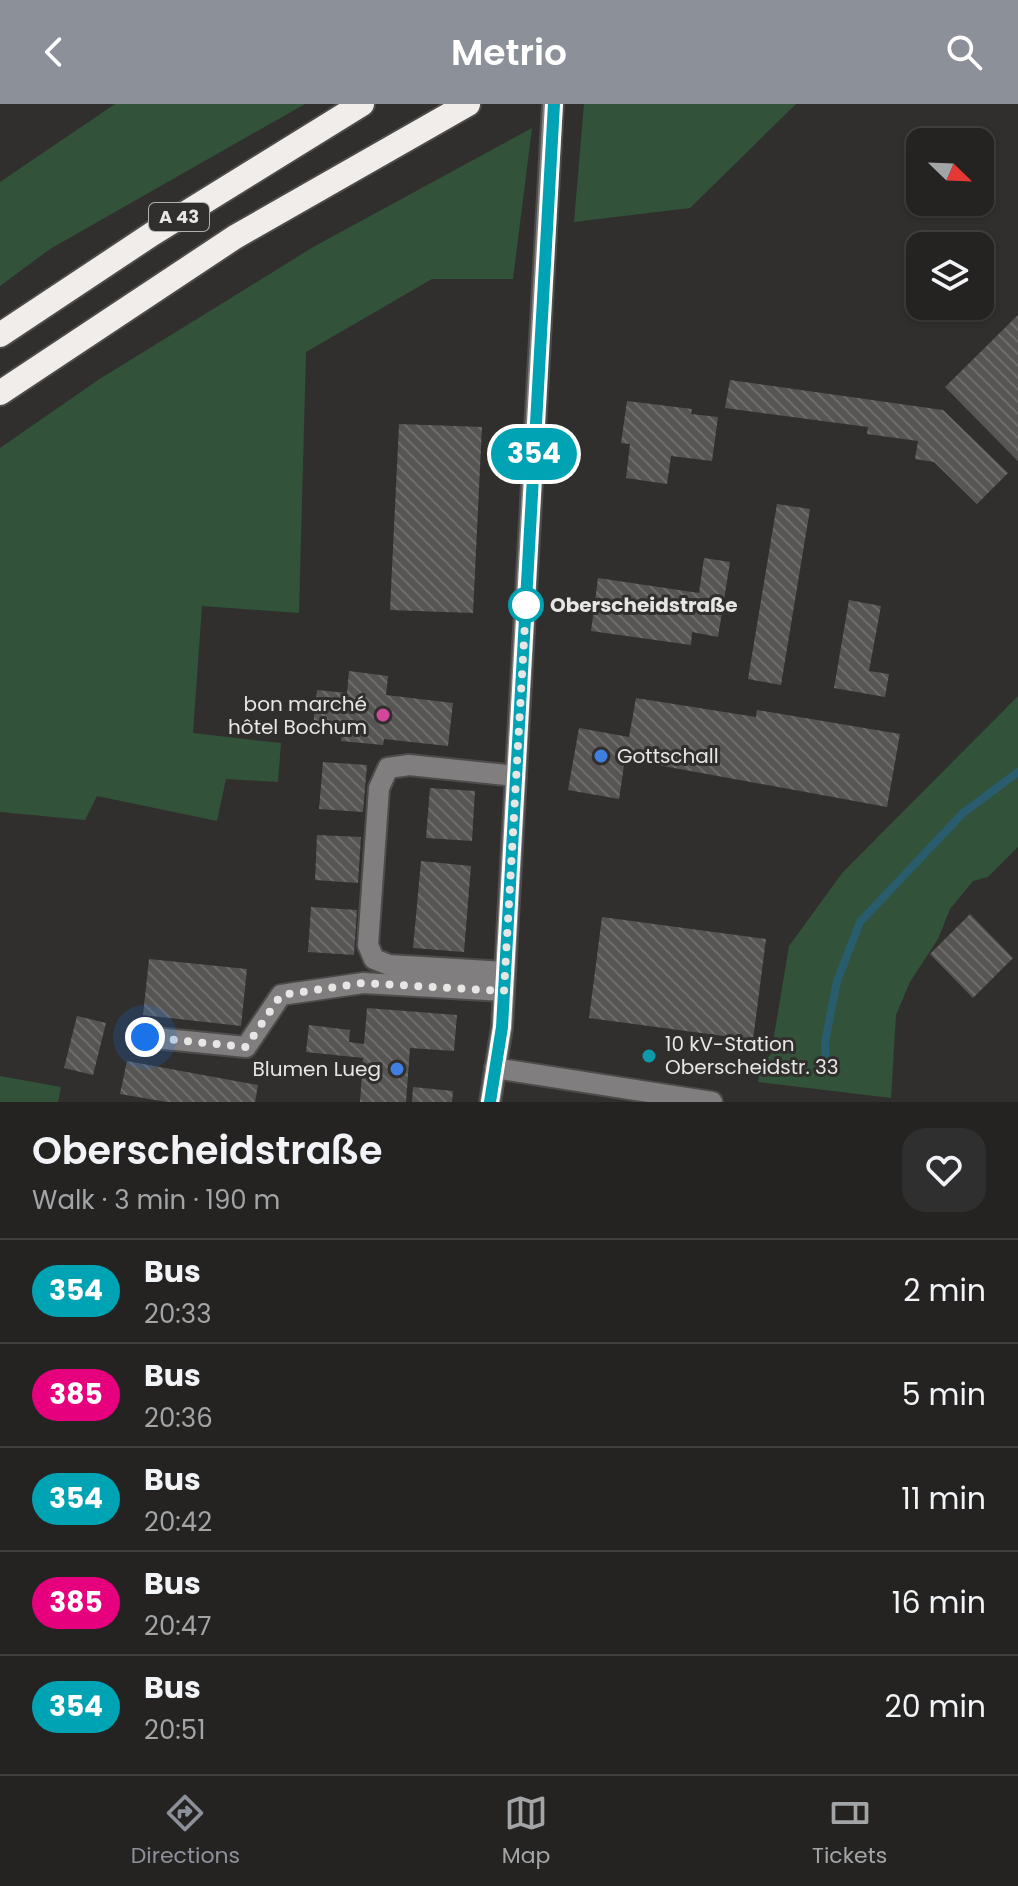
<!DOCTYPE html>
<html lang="en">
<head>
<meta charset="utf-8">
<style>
	body { margin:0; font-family:Poppins,sans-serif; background:#302f2f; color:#f1f3f6; height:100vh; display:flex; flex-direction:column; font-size:30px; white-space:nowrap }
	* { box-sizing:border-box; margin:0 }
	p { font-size:26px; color:#a3a4a5 }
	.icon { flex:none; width:44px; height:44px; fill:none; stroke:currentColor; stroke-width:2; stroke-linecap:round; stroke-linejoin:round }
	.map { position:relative; height:998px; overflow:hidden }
	.sheet { display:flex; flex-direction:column; background:#242322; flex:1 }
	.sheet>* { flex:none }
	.badge { padding:0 16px; border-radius:26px; font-size:28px; line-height:52px }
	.needle { width:52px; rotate:113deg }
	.buttons { position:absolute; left:906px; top:24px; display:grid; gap:16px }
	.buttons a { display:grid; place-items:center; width:88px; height:88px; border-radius:16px; background:#242322; box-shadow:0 2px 6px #0004,0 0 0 2px #414040; font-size:40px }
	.you { position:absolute; width:40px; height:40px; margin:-20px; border:6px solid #fff; border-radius:50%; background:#1a73e8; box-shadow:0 0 0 12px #1a73e833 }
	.map>.badge { position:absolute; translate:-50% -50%; box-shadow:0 0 0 4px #fff }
	.round { display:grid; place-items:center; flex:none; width:84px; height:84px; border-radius:24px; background:#302f2f }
	.overview { display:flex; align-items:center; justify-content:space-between; height:136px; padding:0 32px }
	h1 { font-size:38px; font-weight:600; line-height:60px }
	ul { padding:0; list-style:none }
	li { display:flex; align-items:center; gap:24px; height:104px; padding:0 32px; border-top:2px solid #414040 }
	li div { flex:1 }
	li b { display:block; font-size:30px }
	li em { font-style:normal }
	li .badge { min-width:88px; font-weight:700; text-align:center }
	header { display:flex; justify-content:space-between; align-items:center; height:104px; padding:0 32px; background:#8c9099; color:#fff; font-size:36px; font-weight:600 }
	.tabs { display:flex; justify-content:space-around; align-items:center; height:112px; border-top:2px solid #414040; background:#242322; font-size:22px; color:#a3a4a5 }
	.tabs a { display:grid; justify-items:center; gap:4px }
	.tabs .active { color:#8c9099 }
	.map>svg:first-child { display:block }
	.green { fill:#32523a }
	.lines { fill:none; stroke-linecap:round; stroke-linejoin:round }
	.stream { stroke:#295d6d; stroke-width:8 }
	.building { fill:url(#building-back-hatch) }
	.minor-casing { stroke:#4d4c4a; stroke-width:24 }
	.highway-casing { stroke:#4d4c4a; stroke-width:28 }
	.minor { stroke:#807e7e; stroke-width:20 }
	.highway { stroke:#f0edeb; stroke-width:24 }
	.line-casing { stroke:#fff; stroke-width:18 }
	.line { stroke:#00a3b4; stroke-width:12 }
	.walk { stroke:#e6e6e4; stroke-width:8; stroke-dasharray:0 14.4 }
	.stop-dot { fill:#fff; stroke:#00a3b4; stroke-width:4 }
	.hotel-dot { fill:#d1479c; stroke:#302f2d; stroke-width:3 }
	.shop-dot { fill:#3f7fe0; stroke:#302f2d; stroke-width:3 }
	.culture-dot { fill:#0f9aa8; stroke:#302f2d; stroke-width:3 }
	.labels { text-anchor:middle; stroke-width:6; stroke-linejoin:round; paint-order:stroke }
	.shield { fill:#302f2d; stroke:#afafad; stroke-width:2 }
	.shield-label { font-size:18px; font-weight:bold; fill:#e6e6e4 }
	.stop-label { font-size:20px; font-weight:bold; fill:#e6e6e4; stroke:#302f2d; text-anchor:start }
	.poi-label { font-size:20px; fill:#e6e6e4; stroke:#302f2d; text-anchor:end }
</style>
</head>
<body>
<header><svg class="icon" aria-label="back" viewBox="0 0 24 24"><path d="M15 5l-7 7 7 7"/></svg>Metrio<svg class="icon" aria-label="search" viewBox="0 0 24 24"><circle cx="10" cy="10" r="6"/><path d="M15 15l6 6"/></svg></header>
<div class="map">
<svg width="1018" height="998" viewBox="0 0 1018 998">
	<defs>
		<pattern id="building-back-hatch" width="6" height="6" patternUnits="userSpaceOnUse" patternTransform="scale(2)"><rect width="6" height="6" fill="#575553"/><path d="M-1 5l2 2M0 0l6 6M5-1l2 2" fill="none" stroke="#6f6d6c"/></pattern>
	</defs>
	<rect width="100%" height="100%" fill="#302f2d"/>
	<g class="green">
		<path d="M115 0H305L50 145 0 182V78Z"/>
		<path d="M584 0H796L690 104 574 118Z"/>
		<path d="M532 24 513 175H432L306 248 299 509 202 502 193 629 281 639 278 678 226 675 217 717 97 692 85 716 0 708V344L98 276 315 142Z"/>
		<path d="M1018 592V743L988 773 973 777 950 805 938 835 910 878 896 911 891 994 758 978 761 961 771 950 789 842 843 768Z"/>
		<path d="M0 972 61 983 58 998H0Z"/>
	</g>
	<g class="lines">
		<path class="stream" d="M826 968 825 938 837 877 860 818 963 709 1018 668"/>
	</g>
	<g class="building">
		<path d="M1018 211V357L945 283Z"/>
		<path d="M730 276 943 306 1008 369 977 400 934 358 915 355 918 337 867 330 868 323 725 304Z"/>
		<path d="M627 297 692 305 691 310 718 313 712 357 671 352 667 380 626 374 630 340 621 339Z"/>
		<path d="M399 320 482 323 473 509 390 506Z"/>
		<path d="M777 400 810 405 781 581 748 575Z"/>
		<path d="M704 454 730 458 718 533 692 528 691 541 591 527 598 474 699 489Z"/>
		<path d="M849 496 881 502 869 567 889 570 885 593 834 584Z"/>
		<path d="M349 567 388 572 386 591 453 599 448 642 384 635 383 641 341 637 343 626 313 623 317 586 347 589Z"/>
		<path d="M636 594 756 613 757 606 900 630 887 703 625 655 619 695 568 686 579 624 629 633Z"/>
		<path d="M323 658 367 661 363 708 319 705Z"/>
		<path d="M430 684 475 687 472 737 426 734Z"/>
		<path d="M317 731 361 733 358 779 315 776Z"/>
		<path d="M421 757 471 762 464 848 413 844Z"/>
		<path d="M311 803 357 806 354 851 308 848Z"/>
		<path d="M970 810 1013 854 973 894 930 850Z"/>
		<path d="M602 813 766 835 753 936 589 914Z"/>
		<path d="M149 855 247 865 241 922 143 911Z"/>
		<path d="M367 904 457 911 454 947 410 944 406 998H360L363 954 306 948 309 921 350 926 349 938 364 940Z"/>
		<path d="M77 912 106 919 93 971 64 964Z"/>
		<path d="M642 946 657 948 656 959 641 957Z"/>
		<path d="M127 957 258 981 255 998H167L120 990Z"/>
		<path d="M413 983 453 987 452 998H412Z"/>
	</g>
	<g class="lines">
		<defs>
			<g id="minor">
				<path d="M505 868 389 861 374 855 368 841 379 684 388 664 409 661 516 672"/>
				<path d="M145 933 246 943 281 891 363 879 504 887"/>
				<path d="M495 964 712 998"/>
				<path d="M490 998 502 923 553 0"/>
			</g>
			<g id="highway">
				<path d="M0 231 152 130 362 0"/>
				<path d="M0 289 235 133 468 0"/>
			</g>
		</defs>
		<use href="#minor" class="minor-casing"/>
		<use href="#highway" class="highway-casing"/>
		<use href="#minor" class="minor"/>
		<use href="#highway" class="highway"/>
	</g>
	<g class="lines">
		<defs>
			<path id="line" d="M490 998 502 923 554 0"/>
		</defs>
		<use href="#line" class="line-casing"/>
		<use href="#line" class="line"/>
		<path class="walk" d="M145 933 246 943 281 891 363 879 504 887 526 501"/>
	</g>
	<circle class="stop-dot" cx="526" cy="501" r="16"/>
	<circle class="hotel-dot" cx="383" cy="611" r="8"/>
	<g class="shop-dot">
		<circle cx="601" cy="652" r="8"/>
		<circle cx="397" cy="965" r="8"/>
	</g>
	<circle class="culture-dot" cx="649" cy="952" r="8"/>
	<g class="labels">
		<rect class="shield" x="149" y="99" width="60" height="28" rx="6"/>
		<g class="shield-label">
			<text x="179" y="119">A 43</text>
		</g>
		<g class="stop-label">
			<text x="550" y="508">Oberscheidstraße</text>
		</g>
		<g class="poi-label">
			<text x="367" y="607">bon marché<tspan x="367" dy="23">hôtel Bochum</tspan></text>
			<text x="617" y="659" text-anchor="start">Gottschall</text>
			<text x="665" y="947" text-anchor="start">10 kV-Station<tspan x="665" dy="23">Oberscheidstr. 33</tspan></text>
			<text x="381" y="972">Blumen Lueg</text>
		</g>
	</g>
</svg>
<div class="buttons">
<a><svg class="needle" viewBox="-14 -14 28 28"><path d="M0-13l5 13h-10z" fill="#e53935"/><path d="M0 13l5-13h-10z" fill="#a3a4a5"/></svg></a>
<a><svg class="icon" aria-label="layers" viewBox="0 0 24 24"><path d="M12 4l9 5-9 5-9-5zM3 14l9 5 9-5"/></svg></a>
</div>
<div class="you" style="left:145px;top:933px"></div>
<b class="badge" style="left:534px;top:350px;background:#00a3b4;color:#fff">354</b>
</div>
<section class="sheet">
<div class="overview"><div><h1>Oberscheidstraße</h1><p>Walk · 3 min · 190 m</p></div><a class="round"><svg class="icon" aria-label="heart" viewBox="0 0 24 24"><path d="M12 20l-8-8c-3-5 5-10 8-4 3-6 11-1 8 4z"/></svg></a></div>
<ul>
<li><span class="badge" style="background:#00a3b4;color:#fff">354</span><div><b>Bus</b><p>20:33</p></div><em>2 min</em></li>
<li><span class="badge" style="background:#e6007e;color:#fff">385</span><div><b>Bus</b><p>20:36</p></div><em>5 min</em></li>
<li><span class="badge" style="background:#00a3b4;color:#fff">354</span><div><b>Bus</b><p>20:42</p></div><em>11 min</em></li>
<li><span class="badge" style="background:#e6007e;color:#fff">385</span><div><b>Bus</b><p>20:47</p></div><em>16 min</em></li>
<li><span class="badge" style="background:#00a3b4;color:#fff">354</span><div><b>Bus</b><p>20:51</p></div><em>20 min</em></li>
</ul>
</section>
<nav class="tabs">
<a class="active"><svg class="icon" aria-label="directions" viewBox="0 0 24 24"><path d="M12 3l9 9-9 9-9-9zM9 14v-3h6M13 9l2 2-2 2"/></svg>Directions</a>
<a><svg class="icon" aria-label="map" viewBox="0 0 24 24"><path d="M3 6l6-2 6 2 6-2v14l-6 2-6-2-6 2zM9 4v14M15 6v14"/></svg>Map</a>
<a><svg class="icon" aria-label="tickets" viewBox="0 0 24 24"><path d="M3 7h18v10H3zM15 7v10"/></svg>Tickets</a>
</nav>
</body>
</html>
